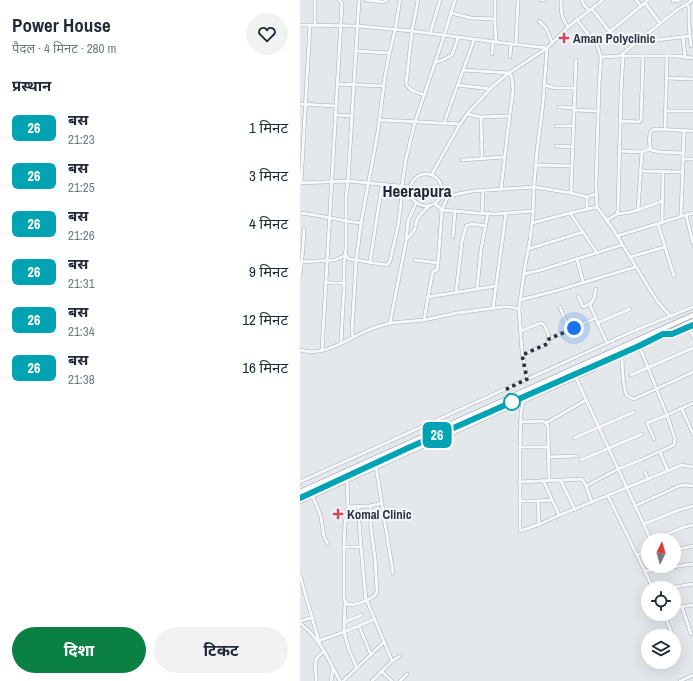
<!DOCTYPE html>
<html lang="hi">
<head>
<meta charset="utf-8">
<style>
	body { margin:0; font-family:"Archivo Narrow","Noto Sans Devanagari",sans-serif; background:#f2f2f3; color:#1f2937; height:100vh; display:flex; flex-direction:column; font-size:15px; white-space:nowrap }
	* { box-sizing:border-box; margin:0 }
	p { font-size:13px; color:#747a83 }
	.icon { flex:none; width:22px; height:22px; fill:none; stroke:currentColor; stroke-width:2; stroke-linecap:round; stroke-linejoin:round }
	.map { position:relative; flex:1; overflow:hidden }
	.drawer { display:flex; flex-direction:column; background:#fff; width:300px }
	.drawer>* { flex:none }
	.badge { padding:0 8px; border-radius:6px; font-size:14px; line-height:26px }
	.needle { width:26px; rotate:5deg }
	.buttons { position:absolute; left:341px; top:533px; display:grid; gap:8px }
	.buttons a { display:grid; place-items:center; width:40px; height:40px; border-radius:50%; background:#fff; box-shadow:0 4px 16px #0002; font-size:20px }
	.you { position:absolute; width:20px; height:20px; margin:-10px; border:3px solid #fff; border-radius:50%; background:#1a73e8; box-shadow:0 0 0 6px #1a73e833 }
	.map>.badge { position:absolute; translate:-50% -50%; box-shadow:0 0 0 2px #fff }
	h2 { padding:0 12px; font-size:15px; line-height:36px }
	.round { display:grid; place-items:center; flex:none; width:42px; height:42px; border-radius:21px; background:#f2f2f3 }
	.headline { display:flex; align-items:center; justify-content:space-between; height:68px; padding:0 12px }
	h1 { font-size:19px; font-weight:700; line-height:30px }
	.button { display:flex; gap:8px; margin-top:auto; padding:8px 12px }
	.button a { flex:1; height:46px; border-radius:24px; background:#0b8043; color:#fff; font-size:16px; font-weight:700; line-height:46px; text-align:center }
	.button a+a { background:#f2f2f3; color:#1f2937 }
	ul { padding:0; list-style:none }
	li { display:flex; align-items:center; gap:12px; height:48px; padding:0 12px }
	li div { flex:1 }
	li b { display:block; font-size:15px }
	li em { font-style:normal }
	li .badge { min-width:44px; font-weight:700; text-align:center }
	main { display:flex; flex:1; min-height:0 }
	.map>svg:first-child { display:block }
	.lines { fill:none; stroke-linecap:round; stroke-linejoin:round }
	.minor-casing { stroke:#a9aeb7; stroke-width:4 }
	.highway-casing { stroke:#8b94a3; stroke-width:5.5 }
	.minor { stroke:#f7f8fa; stroke-width:3 }
	.highway { stroke:#fff; stroke-width:4.5 }
	.line-casing { stroke:#fff; stroke-width:9 }
	.line { stroke:#00a3b4; stroke-width:6 }
	.walk { stroke:#2b3445; stroke-width:4; stroke-dasharray:0 7.2 }
	.poi-dot { fill:#d1495b; stroke:#f4f6f9; stroke-width:1.5 }
	.stop-dot { fill:#fff; stroke:#00a3b4; stroke-width:2 }
	.labels { text-anchor:middle; stroke-width:4; stroke-linejoin:round; paint-order:stroke }
	.poi-label { font-size:13px; font-weight:bold; fill:#2b3445; stroke:#f4f6f9; text-anchor:start }
	.district-label { font-size:17px; font-weight:bold; fill:#1d2536; stroke:#f4f6f9 }
</style>
</head>
<body>
<main>
<section class="drawer">
<div class="headline"><div><h1>Power House</h1><p>पैदल · 4 मिनट · 280 m</p></div><a class="round"><svg class="icon" aria-label="heart" viewBox="0 0 24 24"><path d="M12 20l-8-8c-3-5 5-10 8-4 3-6 11-1 8 4z"/></svg></a></div>
<h2>प्रस्थान</h2>
<ul>
<li><span class="badge" style="background:#00a3b4;color:#fff">26</span><div><b>बस</b><p>21:23</p></div><em>1 मिनट</em></li>
<li><span class="badge" style="background:#00a3b4;color:#fff">26</span><div><b>बस</b><p>21:25</p></div><em>3 मिनट</em></li>
<li><span class="badge" style="background:#00a3b4;color:#fff">26</span><div><b>बस</b><p>21:26</p></div><em>4 मिनट</em></li>
<li><span class="badge" style="background:#00a3b4;color:#fff">26</span><div><b>बस</b><p>21:31</p></div><em>9 मिनट</em></li>
<li><span class="badge" style="background:#00a3b4;color:#fff">26</span><div><b>बस</b><p>21:34</p></div><em>12 मिनट</em></li>
<li><span class="badge" style="background:#00a3b4;color:#fff">26</span><div><b>बस</b><p>21:38</p></div><em>16 मिनट</em></li>
</ul>
<div class="button"><a>दिशा</a><a>टिकट</a></div>
</section>
<div class="map">
<svg width="393" height="681" viewBox="0 0 393 681">
	<rect width="100%" height="100%" fill="#e4e7ec"/>
	<g class="lines">
		<defs>
			<g id="minor">
				<path d="M66 0 84 2 86 1 87 0"/>
				<path d="M118 0 112 31 106 84C109 91 117 92 124 95"/>
				<path d="M195 0V24L196 42"/>
				<path d="M241 0H244"/>
				<path d="M261 0C261 12 261 17 268 27"/>
				<path d="M282 0C282 4 287 8 289 11"/>
				<path d="M336 0 341 6"/>
				<path d="M373 0V1L380 0"/>
				<path d="M345 3 360 23"/>
				<path d="M386 4 389 7V25L391 46"/>
				<path d="M292 9 310 32"/>
				<path d="M151 13 171 18 195 19"/>
				<path d="M277 20 297 45 301 57 299 85 296 184 297 207 313 229 357 301 371 317"/>
				<path d="M239 21 246 28 252 42"/>
				<path d="M0 25 58 26 112 31 196 42 247 48 243 103 237 151 234 185 233 215 230 240 225 266 219 309"/>
				<path d="M15 25V0"/>
				<path d="M130 34 140 0"/>
				<path d="M383 37 385 57"/>
				<path d="M340 40H356L390 36"/>
				<path d="M296 43 341 6 348 0"/>
				<path d="M216 44 218 0"/>
				<path d="M56 51 89 53"/>
				<path d="M192 54 193 42"/>
				<path d="M322 56H377L393 58"/>
				<path d="M210 57 211 44"/>
				<path d="M301 57 320 56 322 54 377 10 393 0"/>
				<path d="M136 62 143 60 152 55 158 38"/>
				<path d="M163 70 209 73 212 77 213 90 208 129 201 189"/>
				<path d="M366 78 393 79"/>
				<path d="M37 84 84 86"/>
				<path d="M158 85 190 89"/>
				<path d="M244 85 255 88H275"/>
				<path d="M0 104 36 106"/>
				<path d="M259 107 274 108"/>
				<path d="M274 110 298 111"/>
				<path d="M366 111H393"/>
				<path d="M167 114 181 117 209 116"/>
				<path d="M36 115 52 116"/>
				<path d="M181 117 182 158"/>
				<path d="M80 120 160 124"/>
				<path d="M320 121 339 122 341 120 343 56"/>
				<path d="M144 123 174 40"/>
				<path d="M256 126H274"/>
				<path d="M365 130 367 56"/>
				<path d="M256 146 273 147"/>
				<path d="M319 151 342 152 350 149"/>
				<path d="M383 153 360 152 351 150C349 147 349 134 351 131 352 130 353 130 354 129L393 131"/>
				<path d="M383 159H393"/>
				<path d="M162 160 204 157"/>
				<path d="M236 165 272 166"/>
				<path d="M341 171 383 172"/>
				<circle cx="126" cy="190" r="16"/>
				<path d="M132 174 160 124 167 114 193 86 209 73 247 48 268 27 303 0"/>
				<path d="M0 183 48 181 110 187"/>
				<path d="M1 183 10 25"/>
				<path d="M143 192 148 196 173 191 234 187 271 193 287 197 296 194"/>
				<path d="M271 193 276 60"/>
				<path d="M287 197V209"/>
				<path d="M116 203 108 221 106 242 90 323 124 320 157 313 202 307H210L219 309 222 351 227 379"/>
				<path d="M135 204 142 210 176 213 195 214 233 211"/>
				<path d="M338 210 362 201"/>
				<path d="M0 213C21 215 40 221 61 223"/>
				<path d="M182 213 183 190"/>
				<path d="M270 213 297 253"/>
				<path d="M317 214 331 212 338 210 342 152"/>
				<path d="M386 215 393 243"/>
				<path d="M381 216 384 131"/>
				<path d="M307 220 317 214 318 210 321 93 323 56"/>
				<path d="M232 223 270 213 297 207"/>
				<path d="M362 223 363 171"/>
				<path d="M358 224 365 247"/>
				<path d="M317 236 393 213"/>
				<path d="M153 237 155 211"/>
				<path d="M106 240 114 231 117 220 120 215 129 206"/>
				<path d="M228 249 283 232"/>
				<path d="M330 257 365 247 374 276"/>
				<path d="M277 259 283 282"/>
				<path d="M115 260 138 263"/>
				<path d="M0 262 35 260 46 255 49 259 87 265 90 261 98 226 101 203 102 186 106 159 115 122 144 36 155 0"/>
				<path d="M70 262 82 185"/>
				<path d="M224 274 241 270 322 245"/>
				<path d="M0 276 3 248 4 229"/>
				<path d="M26 282 31 283H44"/>
				<path d="M177 289 181 249 188 213"/>
				<path d="M296 289 294 298 290 305 307 343"/>
				<path d="M156 293 162 241 166 227V226L172 224 186 226"/>
				<path d="M278 296 283 307 291 303"/>
				<path d="M128 297 196 286"/>
				<path d="M220 300 259 290 335 267"/>
				<path d="M260 307 269 330"/>
				<path d="M193 308 206 213"/>
				<path d="M124 320 132 275 134 271 137 270 138 263 142 210 148 196"/>
				<path d="M297 323 330 309"/>
				<path d="M389 327 393 337"/>
				<path d="M221 331 238 324 242 323C247 328 251 338 247 344L222 355"/>
				<path d="M53 337 52 331 56 262 61 223 78 131 85 76 89 55 95 30 100 0"/>
				<path d="M249 339 296 318"/>
				<path d="M41 343 43 304 44 292V266L46 248V197L48 181 59 0"/>
				<path d="M339 346 343 355 367 415 393 403"/>
				<path d="M0 350C23 357 44 341 64 332 72 328 81 326 90 323"/>
				<path d="M22 350 42 3 39 0"/>
				<path d="M322 354C322 364 323 386 326 394 328 397 331 398 334 399L393 372"/>
				<path d="M331 375 393 348"/>
				<path d="M276 378 351 540 385 527 393 525"/>
				<path d="M223 402 221 413 220 447V531L240 524 260 515 382 465 393 467"/>
				<path d="M382 409 393 434"/>
				<path d="M220 422 243 421 246 423 248 426 249 480"/>
				<path d="M246 423 286 400"/>
				<path d="M274 438 334 412"/>
				<path d="M220 447H247"/>
				<path d="M360 452 368 471"/>
				<path d="M248 457 277 456"/>
				<path d="M281 460 342 434"/>
				<path d="M76 467 93 573"/>
				<path d="M345 472 348 479"/>
				<path d="M47 480 48 507 70 506 82 503"/>
				<path d="M243 480 259 515"/>
				<path d="M261 481 275 510"/>
				<path d="M0 482 329 333 393 307"/>
				<path d="M219 482 282 479 286 486 292 502"/>
				<path d="M286 486 318 469 341 460 374 445 375 439 367 415 347 423 354 439"/>
				<path d="M308 496 353 588"/>
				<path d="M13 497 21 517 24 537 28 544"/>
				<path d="M220 501H238L239 524"/>
				<path d="M238 501 252 500"/>
				<path d="M0 502 293 370 298 365"/>
				<path d="M335 506 379 486 384 485 393 486"/>
				<path d="M58 507 61 547 66 601"/>
				<path d="M344 524 379 510 393 506"/>
				<path d="M44 547 45 523 48 507"/>
				<path d="M61 547H44V599L47 604C55 606 73 600 77 592L75 558 71 529 70 506"/>
				<path d="M374 550 393 546"/>
				<path d="M337 555 348 551"/>
				<path d="M345 571 393 564"/>
				<path d="M0 576 20 645 24 651 40 681"/>
				<path d="M369 588 393 584"/>
				<path d="M67 601 92 661"/>
				<path d="M45 602 44 632 49 650 57 668"/>
				<path d="M382 607 391 634"/>
				<path d="M374 608 393 605"/>
				<path d="M364 614 373 636"/>
				<path d="M0 621 11 618"/>
				<path d="M44 622 62 615"/>
				<path d="M0 623 10 632 18 642"/>
				<path d="M59 626 71 655"/>
				<path d="M374 638 377 646"/>
				<path d="M18 641 44 632 75 619"/>
				<path d="M81 671 92 681"/>
				<path d="M16 681C17 674 13 663 17 658 18 656 22 653 24 651"/>
				<path d="M31 681 33 669"/>
				<path d="M43 681 84 642"/>
				<path d="M72 681 92 661 100 656"/>
				<path d="M100 681 107 674"/>
				<path d="M380 681 393 675"/>
			</g>
			<g id="highway">
				<path d="M364 334H372L393 325"/>
				<path d="M0 492 393 315"/>
				<path d="M0 498 108 448 339 346 393 321"/>
			</g>
		</defs>
		<use href="#minor" class="minor-casing"/>
		<use href="#highway" class="highway-casing"/>
		<use href="#minor" class="minor"/>
		<use href="#highway" class="highway"/>
	</g>
	<g class="lines">
		<defs>
			<path id="line" d="M0 498 108 448 339 346 363 334H372L393 325"/>
		</defs>
		<use href="#line" class="line-casing"/>
		<use href="#line" class="line"/>
		<path class="walk" d="M212 402 207 389 227 379 222 355 247 344 248 342 249 339 274 328"/>
	</g>
	<g class="poi-dot">
		<path d="M262 32h4v4h4v4h-4v4h-4v-4h-4v-4h4z"/>
		<path d="M36 508h4v4h4v4h-4v4h-4v-4h-4v-4h4z"/>
	</g>
	<circle class="stop-dot" cx="212" cy="402" r="8"/>
	<g class="labels">
		<g class="poi-label">
			<text x="273" y="43">Aman Polyclinic</text>
			<text x="47" y="519">Komal Clinic</text>
		</g>
		<g class="district-label">
			<text x="117" y="197">Heerapura</text>
		</g>
	</g>
</svg>
<div class="buttons">
<a><svg class="needle" viewBox="-14 -14 28 28"><path d="M0-13l5 13h-10z" fill="#e53935"/><path d="M0 13l5-13h-10z" fill="#747a83"/></svg></a>
<a><svg class="icon" aria-label="locate" viewBox="0 0 24 24"><circle cx="12" cy="12" r="6"/><path d="M12 2v4M12 18v4M2 12h4M18 12h4"/></svg></a>
<a><svg class="icon" aria-label="layers" viewBox="0 0 24 24"><path d="M12 4l9 5-9 5-9-5zM3 14l9 5 9-5"/></svg></a>
</div>
<div class="you" style="left:274px;top:328px"></div>
<b class="badge" style="left:137px;top:435px;background:#00a3b4;color:#fff">26</b>
</div>
</main>
</body>
</html>
